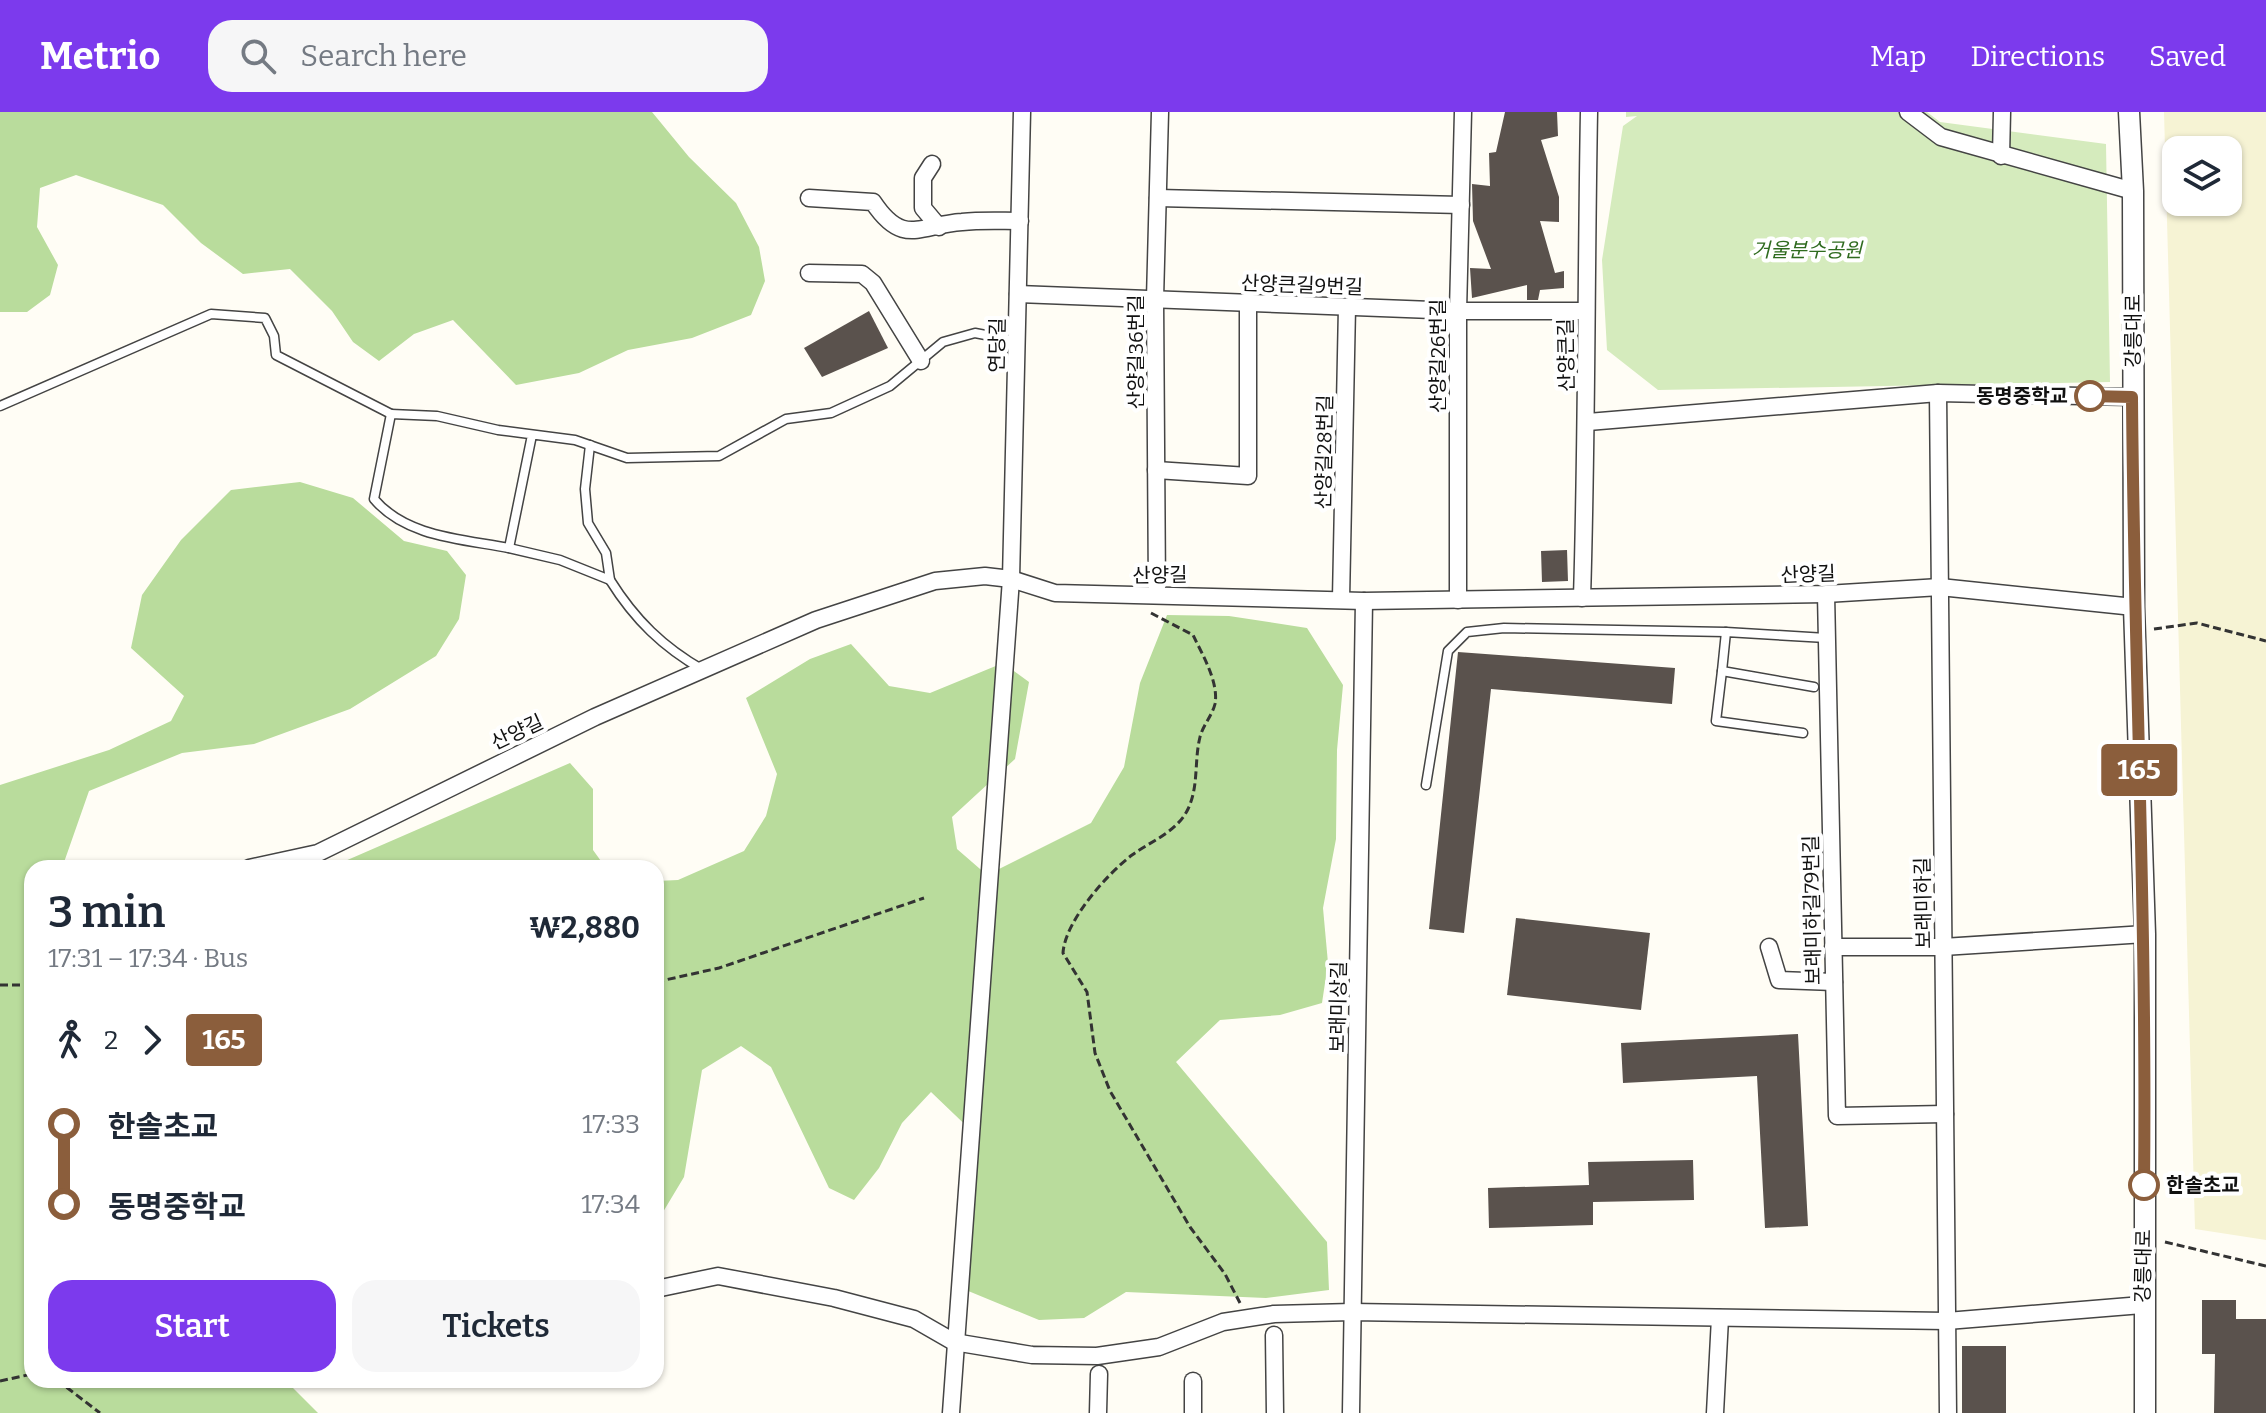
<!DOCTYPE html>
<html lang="en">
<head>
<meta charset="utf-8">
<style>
	body { margin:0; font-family:Bitter,"Noto Sans KR",serif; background:#f6f6f7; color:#1f2937; height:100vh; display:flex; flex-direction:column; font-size:30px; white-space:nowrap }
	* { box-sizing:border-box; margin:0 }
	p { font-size:26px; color:#747a83 }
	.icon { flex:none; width:44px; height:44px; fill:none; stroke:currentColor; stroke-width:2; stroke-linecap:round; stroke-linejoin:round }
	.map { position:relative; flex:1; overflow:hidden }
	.panel { position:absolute; left:24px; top:748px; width:640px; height:528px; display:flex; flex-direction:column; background:#fff; border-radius:24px; box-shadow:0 2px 6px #0004 }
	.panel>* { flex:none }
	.badge { padding:0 16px; border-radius:6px; font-size:28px; line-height:52px }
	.fabs { position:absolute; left:2162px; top:24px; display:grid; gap:16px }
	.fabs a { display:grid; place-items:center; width:80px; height:80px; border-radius:16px; background:#fff; box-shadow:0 2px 6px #0004; font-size:40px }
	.map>.badge { position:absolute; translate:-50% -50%; box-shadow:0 0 0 4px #fff }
	.legs { display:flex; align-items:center; gap:12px; height:88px; padding:0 24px; font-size:26px }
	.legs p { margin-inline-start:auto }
	.headline { display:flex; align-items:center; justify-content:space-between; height:136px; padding:0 24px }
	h1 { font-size:44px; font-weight:600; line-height:60px }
	.button { display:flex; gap:16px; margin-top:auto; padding:16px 24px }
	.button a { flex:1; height:92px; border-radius:24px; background:#7c3aed; color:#fff; font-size:32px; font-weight:600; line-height:92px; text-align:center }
	.button a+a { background:#f6f6f7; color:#1f2937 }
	ul { padding:0 24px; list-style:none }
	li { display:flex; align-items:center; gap:28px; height:80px; font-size:30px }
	li i { display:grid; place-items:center; width:12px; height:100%; margin:0 10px; background:currentColor }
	li i::after { content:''; width:20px; height:20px; margin:-10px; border:6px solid; border-radius:50%; background:#fff }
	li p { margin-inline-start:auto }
	li:first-child i { background:linear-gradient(#0000 50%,currentColor 0) }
	li:last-child i { background:linear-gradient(currentColor 50%,#0000 0) }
	header { display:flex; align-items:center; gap:48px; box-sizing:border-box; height:112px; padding:0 40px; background:#7c3aed; color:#fff }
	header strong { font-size:38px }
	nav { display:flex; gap:44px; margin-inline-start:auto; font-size:28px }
	.search { width:560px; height:72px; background:#f6f6f7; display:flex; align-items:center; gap:20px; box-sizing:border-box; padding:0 28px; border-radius:24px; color:#747a83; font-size:30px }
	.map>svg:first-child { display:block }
	.farmland { fill:#f6f3d4; fill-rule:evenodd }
	.green { fill:#d5ebbd }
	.forest { fill:#b9dc9c }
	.building { fill:#5a524d }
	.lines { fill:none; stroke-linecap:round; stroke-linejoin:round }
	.service-casing { stroke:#444; stroke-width:11 }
	.minor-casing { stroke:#444; stroke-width:19 }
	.tertiary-casing { stroke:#444; stroke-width:23 }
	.path { stroke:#333; stroke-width:3; stroke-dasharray:8 4; stroke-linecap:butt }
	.service { stroke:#fff; stroke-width:8 }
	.minor { stroke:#fff; stroke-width:16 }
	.tertiary { stroke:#fff; stroke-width:20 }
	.line-1-casing { stroke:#fff; stroke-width:18 }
	.line-1 { stroke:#8b5e3c; stroke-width:12 }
	.stop-1-dot { fill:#fff; stroke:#8b5e3c; stroke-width:4 }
	.labels { text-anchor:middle; stroke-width:8; stroke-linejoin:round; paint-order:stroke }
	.park-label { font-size:20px; font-style:italic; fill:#2f6b1f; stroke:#fff }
	.street-label { font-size:20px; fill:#111; stroke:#fff }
	.stop-label { font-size:20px; font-weight:bold; fill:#111; stroke:#fff; text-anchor:end }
</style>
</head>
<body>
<header>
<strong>Metrio</strong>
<div class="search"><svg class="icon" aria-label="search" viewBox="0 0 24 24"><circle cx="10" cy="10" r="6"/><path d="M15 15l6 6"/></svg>Search here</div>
<nav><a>Map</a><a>Directions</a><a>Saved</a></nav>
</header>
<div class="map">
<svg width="2266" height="1301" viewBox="0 0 2266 1301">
	<rect width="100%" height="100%" fill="#fffdf5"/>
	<path class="farmland" d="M2164 0H2266V1128L2195 1117ZM2176 38H2228V90H2176Z"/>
	<path class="green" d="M1626 0H1927L1940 10 2106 32 2110 270 1658 278 1607 238 1602 148 1623 14 1637 4 1626 5Z"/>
	<g class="forest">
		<path d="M0 0H652L689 45 736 91 759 135 765 169 751 203 692 226 628 238 579 261 516 273 453 208 414 222 379 249 353 230 332 199 290 157 243 162 201 131 163 93 76 63 40 76 37 115 58 153 50 183 27 200H0Z"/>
		<path d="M300 370 353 386 404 429 447 439 466 463 459 507 436 544 350 597 254 632 182 641 89 679 62 756H32V1268H285L318 1301H0V673L109 638 171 609 184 584 131 536 142 483 181 428 231 378Z"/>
		<path d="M1167 503 1229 504 1307 516 1343 573 1337 638 1336 727 1323 796 1328 851 1322 891 1280 903 1220 908 1176 950 1327 1130 1329 1178 1266 1186 1126 1180 1084 1206 1039 1208 961 1176 978 1025 931 980 902 1011 879 1056 854 1088 829 1076 771 955 741 934 702 958 684 1065 660 1105 656 1106V769L678 768 744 739 766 704 777 662 746 586 810 547 851 532 889 574 930 581 1003 551 1029 570 1015 647 952 705 957 737 987 763 1091 711 1124 655 1140 571Z"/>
		<path d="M570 651 593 677V738L606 756H329Z"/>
	</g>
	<g class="building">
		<path d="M1505 0H1557L1558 24 1541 28 1559 85V110L1540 109 1555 161 1564 159V176L1540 178 1538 188H1527V173L1472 186 1470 156 1491 157 1473 109 1472 72 1490 74 1489 41 1496 40Z"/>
		<path d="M869 199 888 236 822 265 804 236Z"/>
		<path d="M1567 438 1568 469 1542 470 1541 439Z"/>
		<path d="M1458 540 1675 556 1672 592 1491 577 1464 821 1429 817Z"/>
		<path d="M1516 806 1650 821 1641 898 1507 883Z"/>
		<path d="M1798 922 1808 1114 1765 1116 1757 964 1623 971 1621 931Z"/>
		<path d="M1693 1048 1694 1088 1593 1090V1113L1489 1116 1488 1076 1589 1073 1588 1050Z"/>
		<path d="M2202 1188H2236V1207H2266V1301H2214L2215 1242H2202Z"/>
		<rect x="1962" y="1234" width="44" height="67"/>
	</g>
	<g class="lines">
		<defs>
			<g id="service">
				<path d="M0 294 211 202 265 206 274 224 276 243 391 302"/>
				<path d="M532 323 509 436C462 427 406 425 374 387L391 302 437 304 498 318 575 328 627 346 719 344 786 307 831 301 890 274 943 230 975 221 1017 229"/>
				<path d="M509 436 560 448 610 468 606 441 588 411 585 377 590 333"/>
				<path d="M610 468C635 508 663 535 703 558"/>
				<path d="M1722 559 1716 609 1803 621"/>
				<path d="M1814 575 1722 559 1726 520 1826 526"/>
				<path d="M1426 673 1448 539 1467 520 1504 516 1726 520"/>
			</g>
			<g id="minor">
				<path d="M1908 0 1941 25 2133 79"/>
				<path d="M2001 44 2002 0"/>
				<path d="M932 52 923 66V96L939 115"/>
				<path d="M809 86 873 90C903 135 919 113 962 110 981 108 1000 109 1020 109"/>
				<path d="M1158 86 1461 93"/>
				<path d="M809 161 862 162 873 171 921 249"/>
				<path d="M1018 182 1458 199H1585"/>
				<path d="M1938 281 1948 1301"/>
				<path d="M1588 310 1938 281 2132 285"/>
				<path d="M1156 358 1248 364V191"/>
				<path d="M1157 481 1155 187 1160 0"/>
				<path d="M1826 482 1837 1004 1945 1002"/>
				<path d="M1582 486C1587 324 1586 162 1589 0"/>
				<path d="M1341 487 1347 195"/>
				<path d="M1458 488V199L1463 0"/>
				<path d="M249 756 318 741 595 605 816 508 935 469 985 464 1011 467 1055 481 1364 489 1826 482 1940 475 2134 495"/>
				<path d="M1769 835 1779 868 1834 870"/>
				<path d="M1833 835H1943L2145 822"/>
				<path d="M656 1177 718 1164 834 1186 914 1207 954 1230 1032 1243 1097 1244 1159 1235 1223 1210 1274 1202 1352 1200 1947 1209 2142 1193"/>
				<path d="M1274 1223 1275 1301"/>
				<path d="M951 1301 1011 467 1022 0"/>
				<path d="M1098 1301 1099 1262"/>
				<path d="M1193 1301V1269"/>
				<path d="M1351 1301 1364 489"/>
				<path d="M1715 1301 1720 1206"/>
			</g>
			<path id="tertiary" d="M2129 0 2133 79 2134 495 2145 822V1301"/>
		</defs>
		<use href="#service" class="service-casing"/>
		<use href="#minor" class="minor-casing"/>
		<use href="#tertiary" class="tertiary-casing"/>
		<g class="path">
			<path d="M1151 501 1193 523C1202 542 1219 570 1215 592 1212 604 1203 613 1200 625 1194 649 1199 674 1188 697 1177 720 1151 729 1132 743 1107 762 1065 809 1063 841L1087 880 1095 941 1110 979 1190 1115 1225 1162 1240 1191"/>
			<path d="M2154 517 2197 511 2266 529"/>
			<path d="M656 870 719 856 924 786"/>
			<path d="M0 873H32"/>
			<path d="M2165 1130 2266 1154"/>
			<path d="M57 1268 100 1301"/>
			<path d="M0 1269 32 1262"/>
		</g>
		<use href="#service" class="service"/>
		<use href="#minor" class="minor"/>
		<use href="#tertiary" class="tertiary"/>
	</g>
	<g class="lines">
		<defs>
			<path id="line-1" d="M2090 284 2132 285C2134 548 2147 810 2144 1073"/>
		</defs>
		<use href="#line-1" class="line-1-casing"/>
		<use href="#line-1" class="line-1"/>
	</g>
	<g class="stop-1-dot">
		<circle cx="2090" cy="284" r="14"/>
		<circle cx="2144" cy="1073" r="14"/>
	</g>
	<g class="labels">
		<g class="park-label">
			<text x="1807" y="145">거울분수공원</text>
		</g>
		<g class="street-label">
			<text transform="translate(1302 173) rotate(2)" y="7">산양큰길9번길</text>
			<text transform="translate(2133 219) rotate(-90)" y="7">강릉대로</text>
			<text transform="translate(997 233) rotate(-89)" y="7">연당길</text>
			<text transform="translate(1136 240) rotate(-90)" y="7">산양길36번길</text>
			<text transform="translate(1566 243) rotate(-91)" y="7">산양큰길</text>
			<text transform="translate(1438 244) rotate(-90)" y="7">산양길26번길</text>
			<text transform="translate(1324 340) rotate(-89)" y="7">산양길28번길</text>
			<text transform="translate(1808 462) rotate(-2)" y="7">산양길</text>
			<text transform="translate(1160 463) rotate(-1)" y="7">산양길</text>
			<text transform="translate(517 620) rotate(-25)" y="7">산양길</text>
			<text transform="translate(1923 791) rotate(-91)" y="7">보래미하길</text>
			<text transform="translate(1812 798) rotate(-91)" y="7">보래미하길79번길</text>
			<text transform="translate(1338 895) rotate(-89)" y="7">보래미상길</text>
			<text transform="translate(2143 1154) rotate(-89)" y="7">강릉대로</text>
		</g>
		<g class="stop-label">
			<text x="2068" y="291">동명중학교</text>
			<text x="2166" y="1080" text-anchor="start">한솔초교</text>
		</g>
	</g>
</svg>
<div class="fabs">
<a><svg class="icon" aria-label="layers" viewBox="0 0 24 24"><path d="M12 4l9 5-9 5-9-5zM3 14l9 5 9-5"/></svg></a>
</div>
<b class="badge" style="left:2139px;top:658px;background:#8b5e3c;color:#fff">165</b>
<section class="panel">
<div class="headline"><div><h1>3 min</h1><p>17:31 – 17:34 · Bus</p></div><b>₩2,880</b></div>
<div class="legs"><svg class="icon" aria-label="walk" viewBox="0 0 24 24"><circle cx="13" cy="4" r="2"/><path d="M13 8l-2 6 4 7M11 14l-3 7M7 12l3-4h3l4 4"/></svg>2<svg class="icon" aria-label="forward" viewBox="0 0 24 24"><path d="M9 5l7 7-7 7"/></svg><b class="badge" style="background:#8b5e3c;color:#fff">165</b></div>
<ul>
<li><i style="color:#8b5e3c"></i><b>한솔초교</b><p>17:33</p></li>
<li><i style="color:#8b5e3c"></i><b>동명중학교</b><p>17:34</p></li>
</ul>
<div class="button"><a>Start</a><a>Tickets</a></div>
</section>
</div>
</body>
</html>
